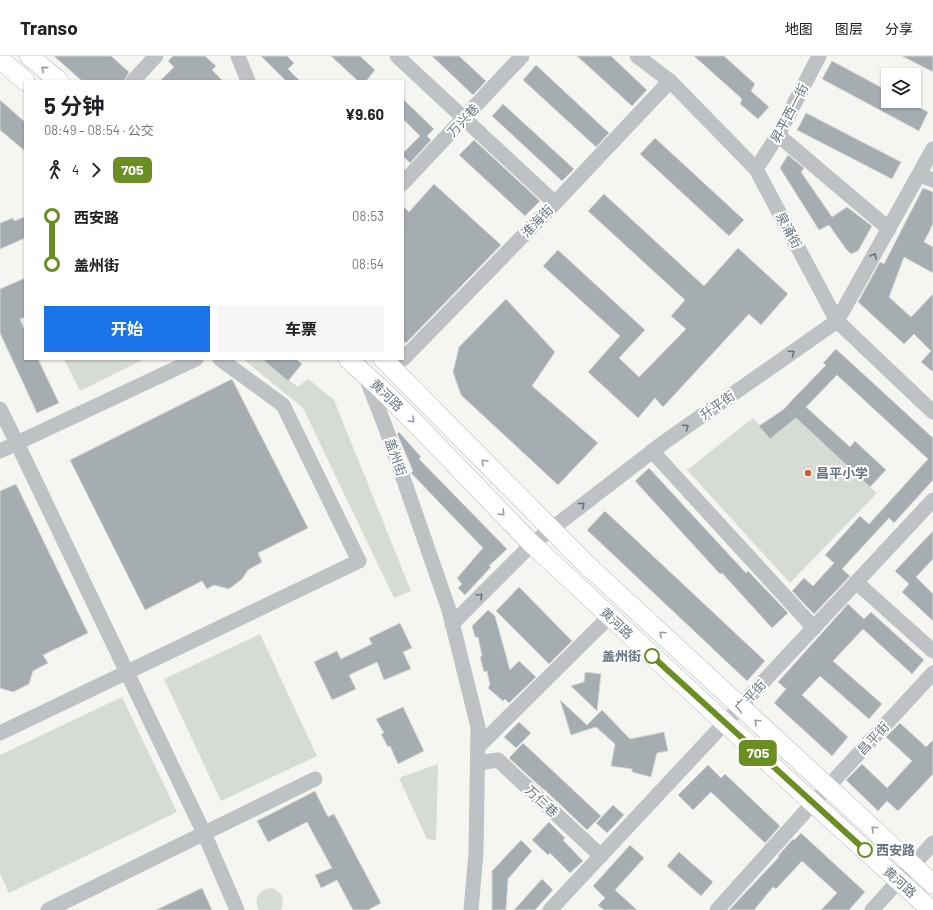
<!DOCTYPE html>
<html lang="zh">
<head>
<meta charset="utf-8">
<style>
	body { margin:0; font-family:Barlow,"Noto Sans SC",sans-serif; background:#f6f6f6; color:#202124; height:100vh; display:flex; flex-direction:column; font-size:15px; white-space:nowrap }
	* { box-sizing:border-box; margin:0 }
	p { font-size:13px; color:#757577 }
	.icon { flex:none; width:22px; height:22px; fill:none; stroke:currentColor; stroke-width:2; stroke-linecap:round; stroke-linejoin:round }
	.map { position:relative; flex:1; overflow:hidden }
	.details { position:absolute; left:24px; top:24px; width:380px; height:280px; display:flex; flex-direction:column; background:#fff; border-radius:0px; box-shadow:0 1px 3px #0004 }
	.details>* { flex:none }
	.badge { padding:0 8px; border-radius:6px; font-size:14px; line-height:26px }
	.fabs { position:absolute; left:881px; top:12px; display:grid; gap:8px }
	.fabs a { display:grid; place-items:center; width:40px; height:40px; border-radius:0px; background:#fff; box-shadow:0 1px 3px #0004; font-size:20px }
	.map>.badge { position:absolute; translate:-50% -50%; box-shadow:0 0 0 2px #fff }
	.legs { display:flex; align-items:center; gap:6px; height:44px; padding:0 20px; font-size:13px }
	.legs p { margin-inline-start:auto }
	.headline { display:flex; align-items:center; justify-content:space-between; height:68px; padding:0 20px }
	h1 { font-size:22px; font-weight:700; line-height:30px }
	.action { display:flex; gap:8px; margin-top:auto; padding:8px 20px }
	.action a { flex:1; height:46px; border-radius:0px; background:#1a73e8; color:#fff; font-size:16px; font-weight:700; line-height:46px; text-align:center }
	.action a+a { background:#f6f6f6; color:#202124 }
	ul { padding:0 20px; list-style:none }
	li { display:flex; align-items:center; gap:14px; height:48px; font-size:15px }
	li i { display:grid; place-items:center; width:6px; height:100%; margin:0 5px; background:currentColor }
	li i::after { content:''; width:10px; height:10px; margin:-5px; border:3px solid; border-radius:50%; background:#fff }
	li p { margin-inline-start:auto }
	li:first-child i { background:linear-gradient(#0000 50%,currentColor 0) }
	li:last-child i { background:linear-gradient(currentColor 50%,#0000 0) }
	header { display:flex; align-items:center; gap:24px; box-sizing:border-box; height:56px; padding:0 20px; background:#fff; border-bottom:1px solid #e0e0e0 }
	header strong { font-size:19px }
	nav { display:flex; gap:22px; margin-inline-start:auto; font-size:14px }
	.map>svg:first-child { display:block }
	.green { fill:#d6dbd3 }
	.building { fill:#a6adb1; stroke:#d6d6d4 }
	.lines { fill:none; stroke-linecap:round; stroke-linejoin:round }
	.major-casing { stroke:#b2b6b9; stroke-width:20 }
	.minor { stroke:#bec2c5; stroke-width:15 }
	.major { stroke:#fff; stroke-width:19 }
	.oneway { stroke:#959ea5 }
	.oneway2 { stroke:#67747f }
	.line-1-casing { stroke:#fff; stroke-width:9 }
	.line-1 { stroke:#6b8e23; stroke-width:6 }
	.poi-dot { fill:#cf5d37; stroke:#fff; stroke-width:1.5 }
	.stop-1-dot { fill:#fff; stroke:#6b8e23; stroke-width:2 }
	.labels { text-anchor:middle; stroke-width:4; stroke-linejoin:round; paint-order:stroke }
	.street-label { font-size:13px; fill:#67747f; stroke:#fff }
	.poi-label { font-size:13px; font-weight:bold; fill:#67747f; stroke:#fff; text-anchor:start }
	.stop-label { font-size:13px; font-weight:bold; fill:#67747f; stroke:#fff; text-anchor:end }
</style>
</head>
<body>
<header>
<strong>Transo</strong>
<nav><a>地图</a><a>图层</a><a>分享</a></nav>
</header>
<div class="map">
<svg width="933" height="854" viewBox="0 0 933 854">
	<rect width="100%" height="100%" fill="#f5f5f2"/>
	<g class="green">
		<path d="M64 303H144L80 335Z"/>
		<path d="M243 303H262L298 331 308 323 334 344 411 535 394 542 303 352Z"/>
		<path d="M753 362 770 382 796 362 877 437 790 527 687 414Z"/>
		<path d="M260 578 317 700 221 745 164 623Z"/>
		<path d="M122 641 177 756 9 837 0 818V699Z"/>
		<path d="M438 708 436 784 427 783 399 722Z"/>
		<path d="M271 832C282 835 285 844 281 854H259C253 843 259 833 271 832Z"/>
	</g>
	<g class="building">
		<path d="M54 0H111L129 16 124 25H82Z"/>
		<path d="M173 0H205L216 10 212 14 223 25H160L174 11 168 5Z"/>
		<path d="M261 0H287L294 7 288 13 300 25H286Z"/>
		<path d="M331 0H360L375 14 366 25H358Z"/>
		<path d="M432 0H459L486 25 473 39Z"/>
		<path d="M577 0H611L647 34 632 50Z"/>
		<path d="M694 0H724L755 28 751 35 769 51 758 63 740 48 742 43Z"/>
		<path d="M902 0H933V16Z"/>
		<path d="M832 5 888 35V45H907L928 56 919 75 822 23Z"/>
		<path d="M536 9 609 77 596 91 523 24Z"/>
		<path d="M403 43 434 73 427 80 431 84 410 107 403 100V97L420 80 403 63Z"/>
		<path d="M0 44 25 66V95L0 74Z"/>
		<path d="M503 48 574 113 562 125 492 60Z"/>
		<path d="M806 57 901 106 892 123 797 74Z"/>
		<path d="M655 82 744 164 729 180 640 98Z"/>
		<path d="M474 84 540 145 525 160 459 99Z"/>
		<path d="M788 99 804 112 801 116 832 161 847 151 872 170 858 195 851 198 846 193 829 169 819 174 780 112Z"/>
		<path d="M434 128 501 189 406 287 403 285V150L409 156Z"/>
		<path d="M923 132 933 136V168L924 186 933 191V217L904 201 889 241 911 261 933 238V316L921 306 931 295 914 278 904 288 858 246 880 206 884 208Z"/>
		<path d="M604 138 704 230 738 192 788 238 761 269 749 258 663 351 655 342 638 362 588 316 620 280 543 210 558 194 645 274 619 302 639 321 686 273 671 260 685 244 588 155Z"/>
		<path d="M25 161V182L0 193V167L13 162 14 165Z"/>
		<path d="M25 222V261L20 263 25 275V303H38L59 347 37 357 0 277V233Z"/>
		<path d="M506 243 555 296 532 330 598 387 558 429 461 339 453 316 459 291Z"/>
		<path d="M836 293 933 382V424L894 467 889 462 842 513 850 520 814 558 792 535 804 522 813 530 834 507 825 499 860 460 869 468 928 403 837 319 806 351 850 391 855 385 886 414 870 431 796 362 770 383 759 370 784 353 796 340 826 309 823 307Z"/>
		<path d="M262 303H296L302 308 288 325Z"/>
		<path d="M232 323 308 472 258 497 262 506 248 514 242 523 229 533 214 529 207 533 202 525 145 554 70 404Z"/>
		<path d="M399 376 421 401 419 403 507 493 489 510 491 511 465 539 458 532 462 528 457 522 483 492 411 417 413 415 398 380 397 378Z"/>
		<path d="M649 412 746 517 748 515 788 557 772 572 722 517 720 518 635 425Z"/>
		<path d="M16 428 88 577 43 599 48 607 33 615 29 628 13 636 0 632V435Z"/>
		<path d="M605 455 765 605 747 625 587 474Z"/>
		<path d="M933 475V503L916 521 933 538V565L902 536 909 528 895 515Z"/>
		<path d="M519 531 572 585 549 608 496 555Z"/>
		<path d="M848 548 864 563 871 556 924 604 912 618 863 573 833 605 882 648 869 663 820 620 802 639 848 681 832 700 774 647 786 633 778 626Z"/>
		<path d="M488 554 495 560 510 614 519 605 536 621 509 647 505 643 503 645 488 632 490 629 487 615 484 616 480 601 482 600 478 581H475L472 570Z"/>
		<path d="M400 567 412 592 403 596 411 613 384 624 377 606 349 619 356 633 332 644 314 606 337 595 341 603 372 588 369 582Z"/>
		<path d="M585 616 601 618 597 655 571 630 584 626Z"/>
		<path d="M560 644 587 669 602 654 630 683 664 676 668 695 657 697 651 721 632 716V713L611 710 615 688 596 671 571 679Z"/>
		<path d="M403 651 424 695 398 708 390 690 388 691 381 678 384 677 376 663Z"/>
		<path d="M519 666 531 677 516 692 504 681Z"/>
		<path d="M900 667 926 691 933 684V718L898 755 887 745 878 755 846 724 862 708 887 732 912 705 886 681Z"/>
		<path d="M523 687 601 760 587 774 545 734H544L509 702Z"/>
		<path d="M708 709 721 722 725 718 780 770 765 787 711 736 693 754 678 739Z"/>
		<path d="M315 735 328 761 334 758 381 847 368 854H353L337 824 321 832 315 819 332 812 307 766 268 786 257 765Z"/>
		<path d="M613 749 624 759 607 777 596 767Z"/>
		<path d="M549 766 565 782 563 784 583 805 570 817 550 797 548 799 532 784Z"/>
		<path d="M801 777 865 836 849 854H821L837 837 802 805 776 833 773 831 754 854H729L779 801 778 800 793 783 794 784Z"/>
		<path d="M521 784 532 795 508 823 506 854H492V815Z"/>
		<path d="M630 789 644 802 615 834 637 854H604L598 849 605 842 593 830Z"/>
		<path d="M679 796 713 826 701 840 667 810Z"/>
		<path d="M542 823 553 834 535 854H514Z"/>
		<path d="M202 832 212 854H156Z"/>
	</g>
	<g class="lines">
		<defs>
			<g id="major">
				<path d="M29 0 59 25"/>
				<path d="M0 3 25 25"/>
				<path d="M348 303 382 334 416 368 532 488 725 667 931 854"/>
				<path d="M383 303 586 508 933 828"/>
			</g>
		</defs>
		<use href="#major" class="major-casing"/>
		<g class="minor">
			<path d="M238 0 248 25"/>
			<path d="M397 0 555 147"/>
			<path d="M637 0 670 25 756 113 837 265 933 356"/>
			<path d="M133 25 156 0"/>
			<path d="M778 79 889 173"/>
			<path d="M756 113 778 79 819 0"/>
			<path d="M920 119 933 124"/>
			<path d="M403 127 522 0"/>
			<path d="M403 303 555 147 670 25"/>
			<path d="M365 319 385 370 449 554 478 671 476 797 471 854"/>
			<path d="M0 353 17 387 196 303"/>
			<path d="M0 395 17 387 204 777 237 854"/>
			<path d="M652 395 814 572"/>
			<path d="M856 526 933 595"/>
			<path d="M452 568 532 488 663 387 837 265 933 93"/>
			<path d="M0 677 359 505 283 349 220 303"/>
			<path d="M478 691 609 561"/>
			<path d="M478 707 498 704 601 800"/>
			<path d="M48 854 315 723"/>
			<path d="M550 854 933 444"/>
			<path d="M717 854 813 747 933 617"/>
			<path d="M872 854 933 787"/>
		</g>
		<use href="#major" class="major"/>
	</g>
	<defs><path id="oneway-chevron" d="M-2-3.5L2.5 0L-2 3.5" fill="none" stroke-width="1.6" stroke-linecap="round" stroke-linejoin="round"/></defs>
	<g class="oneway">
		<use href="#oneway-chevron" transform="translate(44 13) rotate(-140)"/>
		<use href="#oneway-chevron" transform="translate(412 364) rotate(45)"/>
		<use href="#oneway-chevron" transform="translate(484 406) rotate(-135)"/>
		<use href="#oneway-chevron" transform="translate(502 457) rotate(46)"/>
		<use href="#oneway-chevron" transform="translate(662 578) rotate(-137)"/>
		<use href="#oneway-chevron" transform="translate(757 666) rotate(-137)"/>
		<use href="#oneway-chevron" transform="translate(874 773) rotate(-137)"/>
	</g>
	<g class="oneway2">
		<use href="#oneway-chevron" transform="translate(874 200) rotate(-61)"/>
		<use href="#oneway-chevron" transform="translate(792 297) rotate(-35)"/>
		<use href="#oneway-chevron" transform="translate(686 371) rotate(-35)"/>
		<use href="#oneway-chevron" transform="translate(582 449) rotate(-38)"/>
		<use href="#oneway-chevron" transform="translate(480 540) rotate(-45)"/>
	</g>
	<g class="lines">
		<defs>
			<path id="line-1" d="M652 600 865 794"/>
		</defs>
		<use href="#line-1" class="line-1-casing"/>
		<use href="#line-1" class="line-1"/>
	</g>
	<circle class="poi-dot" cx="808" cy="417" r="4"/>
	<g class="stop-1-dot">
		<circle cx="652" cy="600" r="7"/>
		<circle cx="865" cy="794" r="7"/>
	</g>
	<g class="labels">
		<g class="street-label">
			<text transform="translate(789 57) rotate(-62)" y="5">昇平西一街</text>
			<text transform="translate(463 64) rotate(-47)" y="5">万兴巷</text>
			<text transform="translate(537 165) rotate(-46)" y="5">淮海街</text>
			<text transform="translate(789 174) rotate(62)" y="5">泉涌街</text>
			<text transform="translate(387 339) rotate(44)" y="5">黄河路</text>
			<text transform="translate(717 349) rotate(-35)" y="5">升平街</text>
			<text transform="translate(396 401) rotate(71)" y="5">盖州街</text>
			<text transform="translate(617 567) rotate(43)" y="5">黄河路</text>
			<text transform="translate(750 640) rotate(-47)" y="5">广平街</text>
			<text transform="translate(873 682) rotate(-47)" y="5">昌平街</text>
			<text transform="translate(542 745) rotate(43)" y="5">万仁巷</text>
			<text transform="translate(900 826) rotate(42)" y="5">黄河路</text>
		</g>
		<g class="poi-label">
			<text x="816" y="422">昌平小学</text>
		</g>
		<g class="stop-label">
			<text x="641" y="605">盖州街</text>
			<text x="876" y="799" text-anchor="start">西安路</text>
		</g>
	</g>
</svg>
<div class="fabs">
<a><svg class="icon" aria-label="layers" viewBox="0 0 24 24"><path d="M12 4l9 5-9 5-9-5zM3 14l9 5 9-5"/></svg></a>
</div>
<b class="badge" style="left:758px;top:697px;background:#6b8e23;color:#fff">705</b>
<section class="details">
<div class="headline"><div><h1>5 分钟</h1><p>08:49 – 08:54 · 公交</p></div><b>¥9.60</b></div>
<div class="legs"><svg class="icon" aria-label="walk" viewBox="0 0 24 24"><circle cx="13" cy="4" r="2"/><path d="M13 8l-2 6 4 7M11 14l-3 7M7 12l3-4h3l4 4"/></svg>4<svg class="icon" aria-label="forward" viewBox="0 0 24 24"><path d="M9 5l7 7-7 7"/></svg><b class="badge" style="background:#6b8e23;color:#fff">705</b></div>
<ul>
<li><i style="color:#6b8e23"></i><b>西安路</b><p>08:53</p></li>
<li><i style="color:#6b8e23"></i><b>盖州街</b><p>08:54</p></li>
</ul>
<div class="action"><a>开始</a><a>车票</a></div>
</section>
</div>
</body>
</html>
